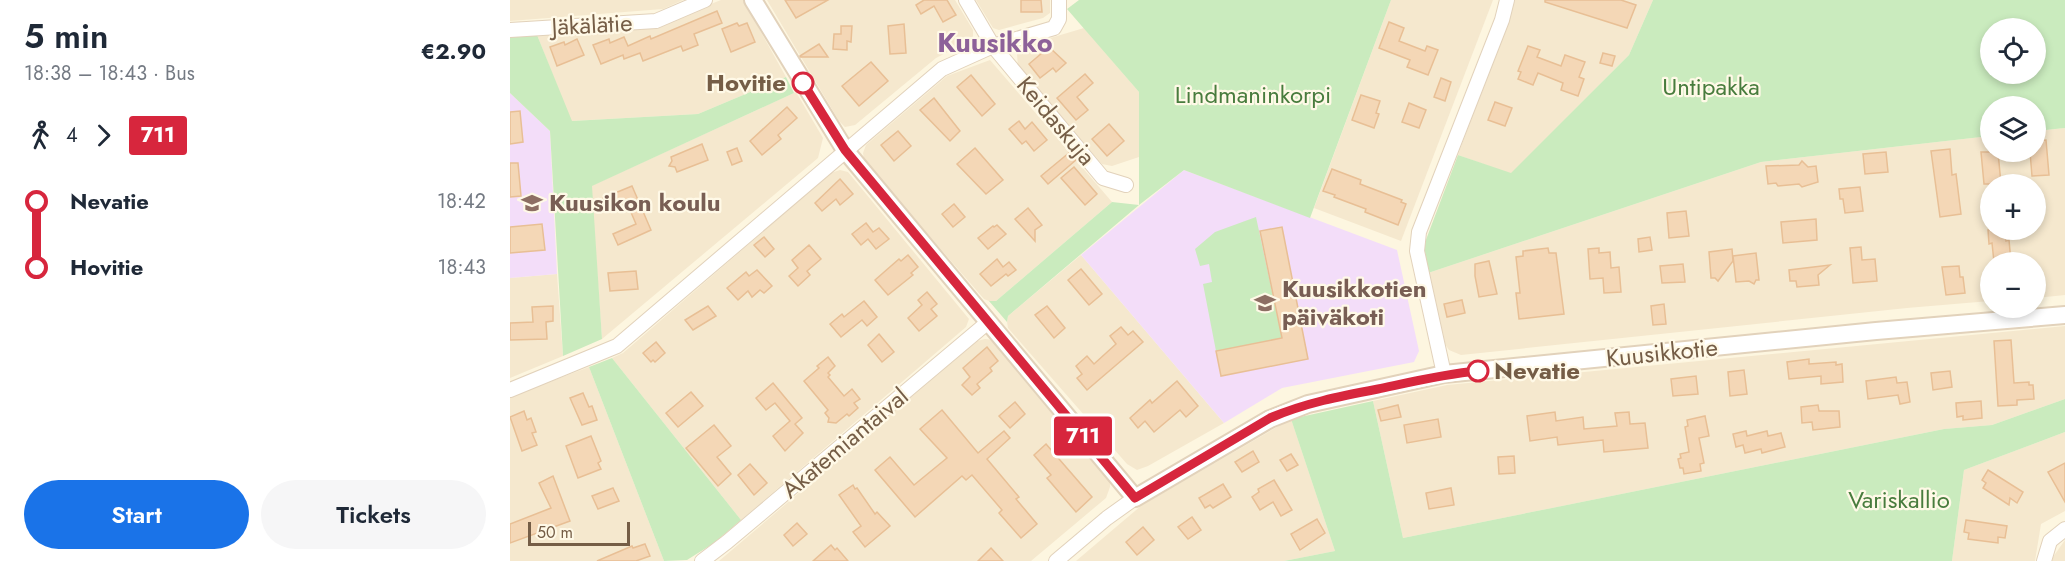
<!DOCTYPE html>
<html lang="en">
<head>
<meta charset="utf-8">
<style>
	body { margin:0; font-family:Jost,sans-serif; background:#f6f6f7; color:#1f2937; height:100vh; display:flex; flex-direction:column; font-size:22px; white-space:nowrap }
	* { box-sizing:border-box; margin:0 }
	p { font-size:20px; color:#747a83 }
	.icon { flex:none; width:33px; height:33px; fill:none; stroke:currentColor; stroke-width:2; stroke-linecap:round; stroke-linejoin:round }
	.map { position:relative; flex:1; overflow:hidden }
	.side { display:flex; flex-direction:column; background:#fff; width:510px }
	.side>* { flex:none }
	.badge { padding:0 12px; border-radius:4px; font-size:21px; line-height:39px }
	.buttons { position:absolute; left:1470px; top:18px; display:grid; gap:12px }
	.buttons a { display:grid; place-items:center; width:66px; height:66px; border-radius:50%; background:#fff; box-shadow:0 3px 9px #0003; font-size:30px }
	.scale { position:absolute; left:18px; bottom:15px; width:102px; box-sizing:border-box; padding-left:6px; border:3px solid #755d46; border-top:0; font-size:16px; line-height:21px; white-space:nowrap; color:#755d46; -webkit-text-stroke:4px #fff9e7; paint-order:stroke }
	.map>.badge { position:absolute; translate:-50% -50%; box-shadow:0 0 0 3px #fff }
	.legs { display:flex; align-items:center; gap:9px; height:66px; padding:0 24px; font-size:20px }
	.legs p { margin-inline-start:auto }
	.headline { display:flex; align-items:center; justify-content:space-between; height:102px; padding:0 24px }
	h1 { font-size:33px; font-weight:600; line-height:45px }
	.cta { display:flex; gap:12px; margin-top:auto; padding:12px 24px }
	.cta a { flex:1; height:69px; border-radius:36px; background:#1a73e8; color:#fff; font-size:24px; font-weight:600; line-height:69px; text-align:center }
	.cta a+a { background:#f6f6f7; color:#1f2937 }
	ul { padding:0 24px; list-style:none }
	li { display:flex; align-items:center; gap:21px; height:66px; font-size:22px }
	li i { display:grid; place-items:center; width:9px; height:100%; margin:0 8px; background:currentColor }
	li i::after { content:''; width:15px; height:15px; margin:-8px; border:4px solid; border-radius:50%; background:#fff }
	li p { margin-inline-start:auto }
	li:first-child i { background:linear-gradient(#0000 50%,currentColor 0) }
	li:last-child i { background:linear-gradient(currentColor 50%,#0000 0) }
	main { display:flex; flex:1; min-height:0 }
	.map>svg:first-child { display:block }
	.residential { fill:#f5e8ce; fill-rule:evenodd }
	.education { fill:#f3ddf9 }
	.green { fill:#caebbe; fill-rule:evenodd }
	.building { fill:#f4d7b6; stroke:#e8bf95; stroke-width:1.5 }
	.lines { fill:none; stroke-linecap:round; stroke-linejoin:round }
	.minor-casing { stroke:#e2d2bb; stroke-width:16 }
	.tertiary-casing { stroke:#e2d2bb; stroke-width:20 }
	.minor { stroke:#fff; stroke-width:14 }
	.tertiary { stroke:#fff; stroke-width:16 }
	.line-1-casing { stroke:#fff; stroke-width:14 }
	.line-1 { stroke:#d7263d; stroke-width:9 }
	.stop-1-dot { fill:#fff; stroke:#d7263d; stroke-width:3 }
	.labels { text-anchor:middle; stroke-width:4.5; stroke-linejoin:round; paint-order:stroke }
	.street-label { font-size:24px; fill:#755d46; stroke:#fff9e7 }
	.stop-label { font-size:24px; font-weight:bold; fill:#755d46; stroke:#fff9e7; text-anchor:end }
	.park-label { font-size:24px; fill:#487c3d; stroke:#fff9e7 }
	.education-label { font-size:24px; font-weight:bold; fill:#785e54; stroke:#fff9e7; text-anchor:start }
	.quarter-label { font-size:27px; font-weight:bold; fill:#8d6199; stroke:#fff9e7 }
</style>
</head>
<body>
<main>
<section class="side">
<div class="headline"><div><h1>5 min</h1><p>18:38 – 18:43 · Bus</p></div><b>€2.90</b></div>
<div class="legs"><svg class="icon" aria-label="walk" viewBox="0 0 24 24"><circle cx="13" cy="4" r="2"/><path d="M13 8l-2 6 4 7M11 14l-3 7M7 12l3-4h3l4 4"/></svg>4<svg class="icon" aria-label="forward" viewBox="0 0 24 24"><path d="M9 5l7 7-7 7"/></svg><b class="badge" style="background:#d7263d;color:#fff">711</b></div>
<ul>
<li><i style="color:#d7263d"></i><b>Nevatie</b><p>18:42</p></li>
<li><i style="color:#d7263d"></i><b>Hovitie</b><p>18:43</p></li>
</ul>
<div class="cta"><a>Start</a><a>Tickets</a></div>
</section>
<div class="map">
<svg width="1555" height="561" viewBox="0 0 1555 561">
	<rect width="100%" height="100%" fill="#fdf6e0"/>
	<g class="residential">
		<path d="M0 0H173L153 9 0 21Z"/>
		<path d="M211 0H233L276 77 188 114 61 121 27 35 116 32 151 24Z"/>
		<path d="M257 0H445L463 30V39L426 58 345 125 335 127 329 121Z"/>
		<path d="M466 0H540V13L533 18 489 30 483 28Z"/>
		<path d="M881 0H983L891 241 804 208Z"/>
		<path d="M1005 0H1143L1119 55 1001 174 948 155Z"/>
		<path d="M574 28 629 92V157L602 166 592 164 508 67 507 54 517 45Z"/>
		<path d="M480 60 602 202 486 301H479L474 299 354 161 353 153 356 145 437 76Z"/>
		<path d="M286 92 313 138 308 158 92 339 81 186Z"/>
		<path d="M1555 128V295L1526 298V262H1480V301L1397 308 951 355 939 350 933 341 918 273 1251 162 1480 136V152H1526V131ZM1480 184H1526V230H1480Z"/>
		<path d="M330 170 338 172 459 319 456 327 231 520 102 358 113 353 321 173Z"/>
		<path d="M571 255 714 423 638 466 627 470 617 464 498 328 497 322 498 316Z"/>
		<path d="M47 274 53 356 0 378V278Z"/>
		<path d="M1555 326V399L1482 425 1434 429 893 538 863 401 937 385Z"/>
		<path d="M475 339 483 340 600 478V487L596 498 521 561H209L467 341Z"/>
		<path d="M79 367 154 561H0V397Z"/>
		<path d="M781 419 825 551 774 561H566L632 505Z"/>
		<path d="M1555 432V511L1531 524 1525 561H1442L1454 470Z"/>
		<path d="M1555 540V561H1542L1543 557Z"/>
	</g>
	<g class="education">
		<path d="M0 93 40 131 47 274 0 278Z"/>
		<path d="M674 170 887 250 909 351 904 362 772 388 714 423 571 255Z"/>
	</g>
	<g class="green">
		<path d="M569 0H881L800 218 674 170 629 205 498 316 497 322 479 301H486L602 202 629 205V92L557 9Z"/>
		<path d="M1143 0H1555V128L1526 131V106H1480V136L1251 162 918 273 914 245 948 155 1001 173 1119 55ZM1480 28H1526V74H1480Z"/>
		<path d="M27 35 62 121 188 114 276 77 284 93 82 186 92 339 53 356 40 131 0 93V37Z"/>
		<path d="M746 217 772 338 706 351 693 284 702 282 699 264 690 266 685 249 705 232Z"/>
		<path d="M102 358 231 520 204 543 177 560 154 561 79 367Z"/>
		<path d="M1555 399V432L1454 470 1442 561H774L825 551 781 419 863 401 893 538 1434 429 1482 425Z"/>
	</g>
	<g class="building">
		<path d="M275 0H318L286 18Z"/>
		<path d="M414 0H437L446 15 433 22 424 6 411 14 406 5Z"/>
		<path d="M511 0H531L532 12H511Z"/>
		<path d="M1035 0H1111L1126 5 1117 28 1035 2Z"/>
		<path d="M207 11 212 23 184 34 188 45 173 51 171 46 133 61 130 53 114 59 113 55 91 64 83 45 99 39 100 43 114 37 118 46 140 36 141 39Z"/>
		<path d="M879 22 894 28 889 41 915 51 917 46 928 50 918 75 897 67 900 60 869 48Z"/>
		<path d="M227 23 229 26 237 23 245 42 221 52 212 29Z"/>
		<path d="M394 24 396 53 380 54 378 26Z"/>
		<path d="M331 26H342L341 42 337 41V50L323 49 324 34H331Z"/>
		<path d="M67 39 74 55 47 66 40 47 54 42 55 45Z"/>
		<path d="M309 44 318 57H290V56Z"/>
		<path d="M1018 46 1030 50 1027 57 1051 66 1055 55 1075 62 1069 77 1074 79 1068 96 1051 90 1053 83 1028 73 1023 85 1008 79 1011 72 1008 71Z"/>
		<path d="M539 47 556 63 546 72 543 68 530 78 519 64Z"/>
		<path d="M1093 53 1105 56 1102 66 1090 63Z"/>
		<path d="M361 62 378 81 349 106 332 86Z"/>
		<path d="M575 74 583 83 567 97 578 110 566 120 547 98Z"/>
		<path d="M461 75 485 104 472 116 447 87Z"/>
		<path d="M931 78 941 82 935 101 924 97Z"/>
		<path d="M851 95 870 101 866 113 869 114 864 128 842 120Z"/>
		<path d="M424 98 450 131 440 141 410 110Z"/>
		<path d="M985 102 1002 108 995 126 978 120Z"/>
		<path d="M899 103 916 110 909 128 892 122Z"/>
		<path d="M277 107 287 118 268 135 271 139 252 155 240 141Z"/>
		<path d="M10 111 13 142 0 144V112Z"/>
		<path d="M509 121 515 129 522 122 537 140 524 151 516 141 512 144 499 129Z"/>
		<path d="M599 124 614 141 597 156 582 139Z"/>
		<path d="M388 131 401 146 384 161 371 145Z"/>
		<path d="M1536 140 1539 175 1522 176 1520 152H1526V141Z"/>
		<path d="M192 144 198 160 167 172 165 167 159 166 162 161 161 157Z"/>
		<path d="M227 148 232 161 222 165 217 152Z"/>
		<path d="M465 148 493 180 476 194 447 164Z"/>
		<path d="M1440 149 1442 175 1446 174 1451 214 1430 217 1421 151Z"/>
		<path d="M560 152 566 160 538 184 531 176Z"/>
		<path d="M1376 152 1378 172 1355 174 1353 154Z"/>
		<path d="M1471 152H1488L1491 184H1474Z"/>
		<path d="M1292 161 1298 167 1306 166 1308 182 1292 187 1289 184 1268 186 1266 183 1258 184 1256 166 1289 165Z"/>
		<path d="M0 163H8L11 196 0 197Z"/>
		<path d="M564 167 587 194 575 205 551 178Z"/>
		<path d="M822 169 851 180 850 184 892 200 891 202 896 204 888 225 855 212 856 209 824 197 825 195 813 191Z"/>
		<path d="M330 179 343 194 330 205 326 199 312 211 305 203Z"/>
		<path d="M122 186 141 230 108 245 103 234 126 224 117 203 99 211 93 198Z"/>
		<path d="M1350 187 1353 211 1335 213 1333 199H1330L1329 189Z"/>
		<path d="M444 204 455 217 443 227 432 214Z"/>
		<path d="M518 208 532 225 525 230V241L505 219Z"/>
		<path d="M1176 211 1179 236 1159 238 1157 213Z"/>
		<path d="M1306 219 1307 240 1273 243 1271 222Z"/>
		<path d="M356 223 363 232 369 228 379 239 366 249 358 239 351 245 342 234Z"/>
		<path d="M32 224 35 250 0 253V227Z"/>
		<path d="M487 225 496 234 478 249 468 238 483 226 484 227Z"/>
		<path d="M772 227 798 359 711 376 706 351 772 338 750 231Z"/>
		<path d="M1478 230H1495L1496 241 1499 240 1501 262H1484L1482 243 1479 244Z"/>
		<path d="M254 237 264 249 255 257 244 245Z"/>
		<path d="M1140 237 1142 250 1129 252 1128 239Z"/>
		<path d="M299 245 311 259 297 271 300 275 288 286 279 276 288 268 282 260Z"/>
		<path d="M1351 247 1352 260 1365 259 1367 281 1343 283 1340 248Z"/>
		<path d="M1038 248 1039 253H1046L1054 314 1009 319 1006 293H1010L1006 257 1013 256V251Z"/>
		<path d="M1089 248V253L1100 252 1101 268 1109 267 1111 292 1094 293 1093 278 1080 279 1078 249Z"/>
		<path d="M1222 249 1223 261 1208 281 1205 278H1201L1199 252Z"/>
		<path d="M1246 253 1249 280H1246L1244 284 1239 281 1226 282 1223 256Z"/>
		<path d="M398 255 408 267 401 273 403 275 378 295 365 280 389 259 391 261Z"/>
		<path d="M487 259 493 267 499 262 506 270 498 276 496 274 481 286 470 274Z"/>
		<path d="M979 261 987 294 969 297 965 276V264Z"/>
		<path d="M1173 264 1175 282 1152 283 1150 266Z"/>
		<path d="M1320 265 1308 275 1309 285 1287 287 1286 281H1280L1279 270Z"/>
		<path d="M1449 266 1450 277H1453L1455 293 1436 295 1432 267Z"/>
		<path d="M571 269 592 294 579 305 558 280Z"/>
		<path d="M247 270 262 286 254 293 250 290 242 297 238 291 228 300 217 288 236 272 239 276Z"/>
		<path d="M126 271 128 289 100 291 98 273Z"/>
		<path d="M417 292 427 304 421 309 427 316 409 331 398 318 412 305 408 300Z"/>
		<path d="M952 300 955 313 937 317 934 304Z"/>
		<path d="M354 301 367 317 357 326 352 320 331 337 320 324 332 314 334 317Z"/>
		<path d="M1154 304 1156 324 1143 325 1141 306Z"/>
		<path d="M43 306V321L36 322 37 339 0 340V323L23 322 22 307Z"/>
		<path d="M198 306 206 316 183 330 175 320Z"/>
		<path d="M537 306 555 328 544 338 525 315Z"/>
		<path d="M611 327 618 335 623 331 633 342 577 390 567 378 572 374 566 366 577 356 584 364 606 344 600 336Z"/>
		<path d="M369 334 384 352 372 362 358 345Z"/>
		<path d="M1501 340 1504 383 1519 382V385H1523L1524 399 1507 400V405L1488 406 1484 341Z"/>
		<path d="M146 342 155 353 145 362 143 360 141 362 133 353Z"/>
		<path d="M477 347 488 361 480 368 482 371 467 384 470 388 462 395 452 385 460 377 453 368Z"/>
		<path d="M318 357 325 366 318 373 320 375 318 377 334 396 342 389 350 399 344 403 348 408 339 416 337 414 326 423 318 422 319 418 315 413 318 410 294 381 309 368 307 366Z"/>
		<path d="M1299 359V364L1326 362V365L1332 364 1333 382 1311 384V376L1279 379 1277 362Z"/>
		<path d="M1234 370 1237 394 1220 396 1218 372Z"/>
		<path d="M1440 371 1442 387 1423 390 1421 373Z"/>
		<path d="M1186 376 1188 394 1163 396 1161 379Z"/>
		<path d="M1386 377 1387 383 1397 382 1400 402 1390 404 1388 395 1358 399 1356 381Z"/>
		<path d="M667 381 688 406 676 417 670 410 644 432 635 421 628 428 620 418 640 400 642 403Z"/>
		<path d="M263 383 292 418 285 424 293 433 275 451 263 436 280 421 265 403 256 410 246 398Z"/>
		<path d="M181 392 193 406 168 427 156 413Z"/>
		<path d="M73 393 79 407 82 406 87 420 72 425 60 398Z"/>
		<path d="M1471 401 1472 418 1453 420V416L1447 417 1446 403Z"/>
		<path d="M505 402 515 414 500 428 489 416Z"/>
		<path d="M888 405 891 417 871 421 868 410Z"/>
		<path d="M1308 405 1309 411H1329L1330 427 1303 430 1302 422 1292 423 1291 407Z"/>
		<path d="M432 410 468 453 494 431 500 438 477 459 509 497 506 499 527 524 511 538 489 513 492 510 462 475 456 480 452 476 405 517 365 470 380 457 404 485 437 458 410 429Z"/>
		<path d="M14 411 17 420 21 418 26 432 22 433 27 445 12 451 0 417Z"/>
		<path d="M1045 412 1046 421 1073 417 1074 429 1107 426 1105 413 1119 412 1120 424 1135 423 1138 448 1094 452 1093 440 1048 445 1047 437 1020 441 1017 416Z"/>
		<path d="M1195 416 1199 436 1189 438 1194 463 1190 464 1191 471 1174 474 1173 468H1170L1168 459 1171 458 1170 454 1179 452 1175 427 1178 426 1177 420Z"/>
		<path d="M928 419 931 437 897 443 894 425Z"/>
		<path d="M204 425 221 446 207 457 221 474 208 486 176 448Z"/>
		<path d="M1236 431 1237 436 1257 431 1258 436 1271 433 1275 447 1252 453 1251 449 1235 453 1233 445 1226 447 1223 434Z"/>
		<path d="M81 436 91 461 88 463 91 469 68 478 56 446Z"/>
		<path d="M536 444 582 497 566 512 537 478 541 475 524 455Z"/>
		<path d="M743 451 749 462 732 472 725 462Z"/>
		<path d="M781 454 788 465 777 471 770 460Z"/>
		<path d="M1004 456 1005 473 989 474 988 457Z"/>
		<path d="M1555 463V502L1538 472Z"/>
		<path d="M240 464 257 483 244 495 228 475Z"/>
		<path d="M1478 470 1513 492 1507 503 1500 498 1499 505 1473 488 1476 483 1472 480Z"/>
		<path d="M43 476 60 521 0 543V524L41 508 29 483Z"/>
		<path d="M764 480 782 510 771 516 763 502 750 510 742 497 749 492 748 489Z"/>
		<path d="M713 484 721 497 703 508 700 505 695 508 689 498Z"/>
		<path d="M343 485 345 489 347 488 365 514 367 512 380 526 355 547 343 532 351 526 329 495Z"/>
		<path d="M103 488 109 501 88 509 82 496Z"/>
		<path d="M941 488 944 505 919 509 916 493Z"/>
		<path d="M682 517 691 530 678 539 668 527Z"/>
		<path d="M807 519 815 533 790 550 781 534Z"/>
		<path d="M1456 520 1497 526 1495 538 1488 537V543L1458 539 1459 533 1454 532Z"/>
		<path d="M287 523 297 534 283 546 274 535Z"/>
		<path d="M633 527 644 540 627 555 616 542Z"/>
		<path d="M135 544 140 556 126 561H87L122 546 123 548Z"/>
		<path d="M321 545 325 550 327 548 338 561H303Z"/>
		<path d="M481 548 493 561H468Z"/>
	</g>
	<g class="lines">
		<defs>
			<g id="minor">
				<path d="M456 0 483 46 593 178 616 185"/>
				<path d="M0 30 146 21 195 0"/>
				<path d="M934 374 907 251 909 232 992 20 997 0"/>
				<path d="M0 390 107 346 432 69 483 46 544 28 549 19V0"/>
				<path d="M192 561 217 542 477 323"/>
				<path d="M546 561 597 518 625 498"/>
				<path d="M1534 561 1540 541 1555 529"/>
			</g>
			<path id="tertiary" d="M243 0 335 150 625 498 760 419 798 404 934 374 1366 331 1555 315"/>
		</defs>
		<use href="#minor" class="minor-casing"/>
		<use href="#tertiary" class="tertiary-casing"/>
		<use href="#minor" class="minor"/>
		<use href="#tertiary" class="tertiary"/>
	</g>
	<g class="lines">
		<defs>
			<path id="line-1" d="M293 83 335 150 625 498 760 418C795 403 831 396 868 389 901 382 934 374 968 371"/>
		</defs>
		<use href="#line-1" class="line-1-casing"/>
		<use href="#line-1" class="line-1"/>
	</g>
	<defs>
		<symbol id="school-bare" viewBox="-9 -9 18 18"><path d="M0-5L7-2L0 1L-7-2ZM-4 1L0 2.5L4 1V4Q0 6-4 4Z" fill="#8d6e63" stroke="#fff9e7" stroke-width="2.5" paint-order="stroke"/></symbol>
	</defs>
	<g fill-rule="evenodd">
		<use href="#school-bare" x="7" y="188" width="30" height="30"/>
		<use href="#school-bare" x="740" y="288" width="30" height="30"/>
	</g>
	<g class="stop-1-dot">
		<circle cx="293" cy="83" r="10"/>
		<circle cx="968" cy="371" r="10"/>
	</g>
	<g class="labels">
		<g class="street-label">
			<text transform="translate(82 25) rotate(-3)" y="8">Jäkälätie</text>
			<text transform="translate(546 121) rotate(50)" y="8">Keidaskuja</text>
			<text transform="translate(1152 353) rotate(-6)" y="8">Kuusikkotie</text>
			<text transform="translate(335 443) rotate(-40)" y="8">Akatemiantaival</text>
		</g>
		<g class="stop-label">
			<text x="276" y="91">Hovitie</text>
			<text x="984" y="379" text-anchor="start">Nevatie</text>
		</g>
		<g class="park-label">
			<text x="1201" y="95">Untipakka</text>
			<text x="743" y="103">Lindmaninkorpi</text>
			<text x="1389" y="508">Variskallio</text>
		</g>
		<g class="education-label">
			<text x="39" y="211">Kuusikon koulu</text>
			<text x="772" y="297">Kuusikkotien<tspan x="772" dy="28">päiväkoti</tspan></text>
		</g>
		<g class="quarter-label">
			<text x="485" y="52">Kuusikko</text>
		</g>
	</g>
</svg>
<div class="buttons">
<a><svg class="icon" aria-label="locate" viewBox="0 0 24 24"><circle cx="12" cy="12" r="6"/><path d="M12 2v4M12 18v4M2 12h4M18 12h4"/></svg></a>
<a><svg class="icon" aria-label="layers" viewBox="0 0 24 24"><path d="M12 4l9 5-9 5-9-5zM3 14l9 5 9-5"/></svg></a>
<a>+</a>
<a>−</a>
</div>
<div class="scale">50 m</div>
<b class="badge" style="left:573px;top:436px;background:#d7263d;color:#fff">711</b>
</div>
</main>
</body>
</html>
